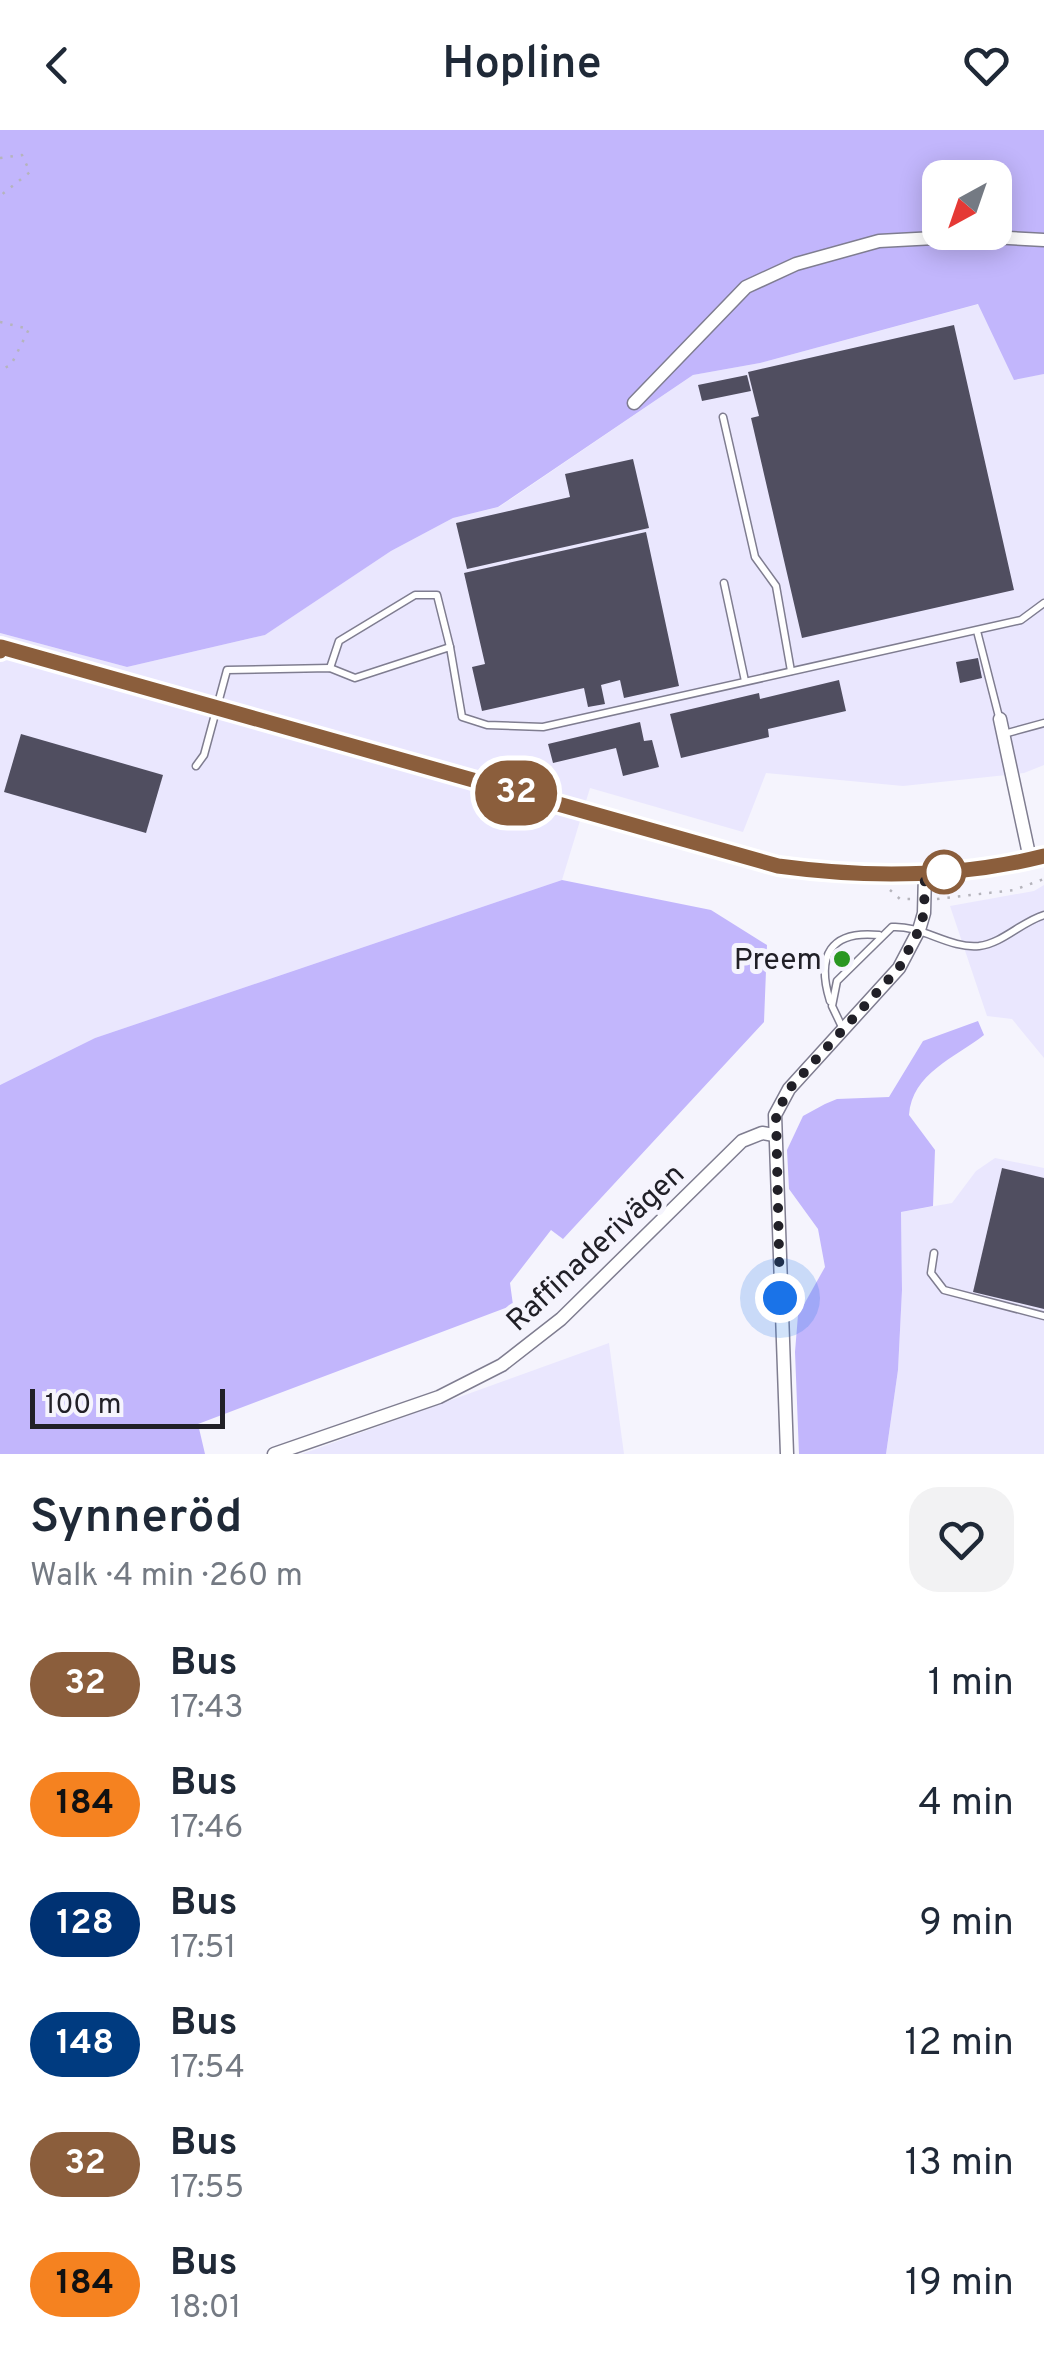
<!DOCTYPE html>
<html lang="en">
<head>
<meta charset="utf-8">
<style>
	body { margin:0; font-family:Overpass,sans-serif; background:#f2f2f3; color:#1f2937; height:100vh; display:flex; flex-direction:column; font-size:38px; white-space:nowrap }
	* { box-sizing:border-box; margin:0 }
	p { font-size:32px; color:#747a83 }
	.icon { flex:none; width:55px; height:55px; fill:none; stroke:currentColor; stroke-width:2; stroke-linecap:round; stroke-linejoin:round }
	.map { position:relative; height:1324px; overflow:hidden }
	.panel { display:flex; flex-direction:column; background:#fff; flex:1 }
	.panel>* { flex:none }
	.badge { padding:0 20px; border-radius:32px; font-size:35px; line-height:65px }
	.needle { width:65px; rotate:220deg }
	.controls { position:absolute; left:922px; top:30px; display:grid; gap:20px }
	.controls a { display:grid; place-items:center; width:90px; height:90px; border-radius:20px; background:#fff; box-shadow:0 5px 25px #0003; font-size:50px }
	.scale { position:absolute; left:30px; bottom:25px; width:195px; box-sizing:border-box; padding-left:10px; border:5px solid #212027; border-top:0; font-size:28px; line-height:35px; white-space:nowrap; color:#212027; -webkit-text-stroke:8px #f5f4fd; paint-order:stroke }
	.you { position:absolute; width:50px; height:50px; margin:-25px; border:8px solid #fff; border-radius:50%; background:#1a73e8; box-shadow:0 0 0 15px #1a73e833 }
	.map>.badge { position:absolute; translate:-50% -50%; box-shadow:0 0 0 5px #fff }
	.round { display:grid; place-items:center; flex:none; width:105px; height:105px; border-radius:30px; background:#f2f2f3 }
	.headline { display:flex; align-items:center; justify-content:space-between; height:170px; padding:0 30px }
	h1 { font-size:48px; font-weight:600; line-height:75px }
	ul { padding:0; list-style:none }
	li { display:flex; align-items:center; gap:30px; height:120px; padding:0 30px }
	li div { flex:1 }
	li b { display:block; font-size:38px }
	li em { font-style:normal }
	li .badge { min-width:110px; font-weight:700; text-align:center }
	header { display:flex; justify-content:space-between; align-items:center; height:130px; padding:0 30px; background:#fff; font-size:45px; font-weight:600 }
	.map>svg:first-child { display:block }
	.built { fill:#eae7fe }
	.forest { fill:#c2b6fc; fill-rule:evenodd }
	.building { fill:#504e60 }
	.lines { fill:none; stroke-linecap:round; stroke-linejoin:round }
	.lane-casing { stroke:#7f7d90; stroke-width:9 }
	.street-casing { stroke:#7f7d90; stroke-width:15 }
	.secondary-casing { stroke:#7f7d90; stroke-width:20 }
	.path { stroke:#b5b4bc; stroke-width:2.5; stroke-dasharray:2.5 8; stroke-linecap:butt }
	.lane { stroke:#fff; stroke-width:6 }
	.street { stroke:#fff; stroke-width:12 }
	.secondary { stroke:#fff; stroke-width:18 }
	.line-casing { stroke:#fff; stroke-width:22 }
	.line { stroke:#8b5e3c; stroke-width:15 }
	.walk { stroke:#212027; stroke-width:10; stroke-dasharray:0 18 }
	.stop-dot { fill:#fff; stroke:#8b5e3c; stroke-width:5 }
	.poi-dot { fill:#2a9721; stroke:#f5f4fd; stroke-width:4 }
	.labels { text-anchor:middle; stroke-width:10; stroke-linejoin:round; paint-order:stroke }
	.poi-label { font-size:30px; fill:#212027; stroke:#f5f4fd; text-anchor:end }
	.street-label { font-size:30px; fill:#212027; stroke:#f5f4fd }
</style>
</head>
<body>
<header><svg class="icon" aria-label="back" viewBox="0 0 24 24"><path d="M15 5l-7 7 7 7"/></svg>Hopline<svg class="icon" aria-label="heart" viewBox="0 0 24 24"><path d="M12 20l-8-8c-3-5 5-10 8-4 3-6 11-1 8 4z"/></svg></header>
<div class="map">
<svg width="1044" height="1324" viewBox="0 0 1044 1324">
	<rect width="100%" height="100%" fill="#f5f4fd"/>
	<g class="built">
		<path d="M979 174 1014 249 1044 244V635L1024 643 903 656 766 643 743 702 590 658 562 750 95 908 0 955V503L127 537 265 505 391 421 453 388 499 377 693 245 760 233Z"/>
		<path d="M1044 755V928L1012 889 987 886 950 776 1034 761Z"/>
		<path d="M995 1028 1044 1038V1324H886L898 1240 902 1160 901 1082 952 1073 976 1041Z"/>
		<path d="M609 1213 624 1324H302Z"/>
	</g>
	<g class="forest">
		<path d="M0 0H1044V244L1014 250 978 174 760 233 693 245 498 377 453 388 391 421 265 505 127 537 0 503ZM940 48H995V102H940Z"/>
		<path d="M562 750 711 780 767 815 764 892 563 1109 551 1100 510 1153 513 1175 198 1294 205 1324H0V955L95 908Z"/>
		<path d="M978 891 984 905C955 928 912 943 909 985L935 1020 933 1076 901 1082 902 1160 898 1240 886 1324H799L795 1222 798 1185 825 1137 818 1099 789 1059 787 1020 803 986 825 974 837 969 889 967 923 911Z"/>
	</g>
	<g class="building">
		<path d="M954 195 1014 460 802 508 751 288 759 286 748 242Z"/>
		<path d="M747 245 751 261 702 271 698 255Z"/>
		<path d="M633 329 649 398 467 439 456 393 570 367 565 344Z"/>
		<path d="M646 402 679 556 624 568 620 550 601 555 605 574 588 577 584 558 482 581 472 537 485 534 464 443Z"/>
		<path d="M978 528 982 548 960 553 956 532Z"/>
		<path d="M839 550 846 581 768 599 769 607 681 628 670 584 759 563 760 569Z"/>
		<path d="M640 592 644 611 652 610 659 637 623 646 616 618 553 633 548 614Z"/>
		<path d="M21 604 163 645 146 703 4 662Z"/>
		<path d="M1002 1038 1044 1048V1179L973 1162Z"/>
	</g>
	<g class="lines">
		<defs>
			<g id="lane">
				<path d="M723 287 755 427 776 456 791 541"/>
				<path d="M724 453 745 551"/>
				<path d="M977 501 999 587"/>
				<path d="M330 538 339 511 415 465H437L450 517"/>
				<path d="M1004 604 1044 593"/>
				<path d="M196 636 204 625 227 540 330 538 355 548 450 517 462 587 487 595 543 597 1021 490 1044 473"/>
				<path d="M830 871C816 826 830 800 879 805"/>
				<path d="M842 897 832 876 837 851 892 797C922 795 949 819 979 816 1003 813 1021 792 1044 785"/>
				<path d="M934 1123 931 1143 944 1160 1044 1186"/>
			</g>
			<g id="street">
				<path d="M634 273 746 157 796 134 879 111 972 106 1044 110"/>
				<path d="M1000 589 1030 729"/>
				<path d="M274 1324 439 1267 502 1235 561 1189 742 1011 762 1003 774 1005"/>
				<path d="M787 1324 775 985 789 959 899 838 919 800 924 783 925 744"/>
			</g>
			<path id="secondary" d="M0 520 1 517 778 736C867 748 956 748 1044 726"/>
		</defs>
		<use href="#lane" class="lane-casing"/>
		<use href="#street" class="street-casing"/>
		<use href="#secondary" class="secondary-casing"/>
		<g class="path">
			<path d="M0 28 22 25 30 42 0 66"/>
			<path d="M0 192 29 199 11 235 0 240"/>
			<path d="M890 760 900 769H914"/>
			<path d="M937 769 1014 760 1044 749"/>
		</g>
		<use href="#lane" class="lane"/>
		<use href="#street" class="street"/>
		<use href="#secondary" class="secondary"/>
	</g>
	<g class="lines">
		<defs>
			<path id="line" d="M0 521 1 517 778 736C867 748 957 748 1044 726"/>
		</defs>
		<use href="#line" class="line-casing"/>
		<use href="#line" class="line"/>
		<path class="walk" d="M780 1168 776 984 790 958 899 838 919 800 924 783 925 744 944 742"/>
	</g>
	<circle class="stop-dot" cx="944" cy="742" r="20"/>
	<circle class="poi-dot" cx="842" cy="829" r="10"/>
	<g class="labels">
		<g class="poi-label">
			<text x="822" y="839">Preem</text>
		</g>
		<g class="street-label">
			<text transform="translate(595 1117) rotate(-43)" y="10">Raffinaderivägen</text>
		</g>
	</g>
</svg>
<div class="controls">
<a><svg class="needle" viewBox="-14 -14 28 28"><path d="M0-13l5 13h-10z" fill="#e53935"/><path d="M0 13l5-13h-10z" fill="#747a83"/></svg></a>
</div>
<div class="scale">100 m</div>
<div class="you" style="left:780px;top:1168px"></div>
<b class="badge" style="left:516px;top:663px;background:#8b5e3c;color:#fff">32</b>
</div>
<section class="panel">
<div class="headline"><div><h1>Synneröd</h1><p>Walk · 4 min · 260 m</p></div><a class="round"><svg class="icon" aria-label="heart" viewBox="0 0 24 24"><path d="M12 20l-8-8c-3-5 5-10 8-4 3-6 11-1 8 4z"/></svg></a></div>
<ul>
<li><span class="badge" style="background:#8b5e3c;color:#fff">32</span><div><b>Bus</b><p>17:43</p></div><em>1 min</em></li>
<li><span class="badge" style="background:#f58220;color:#111">184</span><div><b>Bus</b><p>17:46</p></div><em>4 min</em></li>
<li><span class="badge" style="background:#003273;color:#fff">128</span><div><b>Bus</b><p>17:51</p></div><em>9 min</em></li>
<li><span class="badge" style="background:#003b80;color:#fff">148</span><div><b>Bus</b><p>17:54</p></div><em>12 min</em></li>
<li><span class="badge" style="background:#8b5e3c;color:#fff">32</span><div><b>Bus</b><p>17:55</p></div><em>13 min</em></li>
<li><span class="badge" style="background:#f58220;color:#111">184</span><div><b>Bus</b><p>18:01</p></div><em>19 min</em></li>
</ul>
</section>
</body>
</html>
